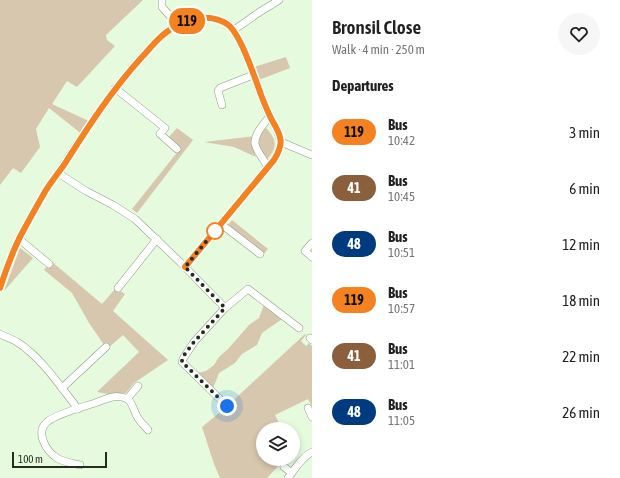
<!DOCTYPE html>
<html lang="en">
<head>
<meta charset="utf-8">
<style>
	body { margin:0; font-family:"Asap Condensed",sans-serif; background:#f6f6f6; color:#222; height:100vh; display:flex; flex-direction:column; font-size:15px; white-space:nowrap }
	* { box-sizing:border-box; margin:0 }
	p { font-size:13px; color:#767676 }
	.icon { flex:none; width:22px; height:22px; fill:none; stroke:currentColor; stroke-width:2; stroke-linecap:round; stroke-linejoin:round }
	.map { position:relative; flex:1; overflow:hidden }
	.details { display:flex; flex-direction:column; background:#fff; width:308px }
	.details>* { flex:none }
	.badge { padding:0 8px; border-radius:13px; font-size:14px; line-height:26px }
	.fabs { position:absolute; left:256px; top:422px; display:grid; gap:8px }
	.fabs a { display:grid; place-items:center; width:44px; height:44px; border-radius:50%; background:#fff; box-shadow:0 2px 6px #0003; font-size:20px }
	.scale { position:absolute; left:12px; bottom:10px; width:95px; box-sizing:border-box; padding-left:4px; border:2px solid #252d22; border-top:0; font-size:11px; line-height:14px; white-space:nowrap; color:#252d22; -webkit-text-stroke:3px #e6fbdd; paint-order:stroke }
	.you { position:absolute; width:20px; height:20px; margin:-10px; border:3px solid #fff; border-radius:50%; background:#1a73e8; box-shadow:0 0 0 6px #1a73e833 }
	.map>.badge { position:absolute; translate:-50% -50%; box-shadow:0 0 0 2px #fff }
	h2 { padding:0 20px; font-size:15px; line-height:36px }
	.round { display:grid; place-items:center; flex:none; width:42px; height:42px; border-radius:21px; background:#f6f6f6 }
	.overview { display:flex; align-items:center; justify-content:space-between; height:68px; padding:0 20px }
	h1 { font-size:19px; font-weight:600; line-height:30px }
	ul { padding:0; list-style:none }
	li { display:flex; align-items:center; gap:12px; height:56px; padding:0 20px }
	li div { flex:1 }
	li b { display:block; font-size:15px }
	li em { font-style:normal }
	li .badge { min-width:44px; font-weight:700; text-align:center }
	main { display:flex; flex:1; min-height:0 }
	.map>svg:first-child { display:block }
	.green { fill:#d7c7ae }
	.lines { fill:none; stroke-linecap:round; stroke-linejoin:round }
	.street-casing { stroke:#8a9e82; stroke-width:8 }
	.street { stroke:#fff; stroke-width:7 }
	.line-casing { stroke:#fff; stroke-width:9 }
	.line { stroke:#f58220; stroke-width:6 }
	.walk { stroke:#252d22; stroke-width:4; stroke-dasharray:0 7.2 }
	.stop-dot { fill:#fff; stroke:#f58220; stroke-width:2 }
</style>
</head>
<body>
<main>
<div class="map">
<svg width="312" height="478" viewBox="0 0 312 478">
	<rect width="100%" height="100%" fill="#e6fbdd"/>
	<g class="green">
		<path d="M0 0H143L106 35 107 40 115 46 77 87 67 81 52 104 91 122 83 135 49 108 36 129 40 147 21 173 13 168 0 185Z"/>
		<path d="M286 57 290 68 256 81 251 68Z"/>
		<path d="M265 127C276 138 279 147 267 159 258 145 255 143 265 127Z"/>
		<path d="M177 128 193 140 137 213 132 209 179 150 168 138Z"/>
		<path d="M255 136 252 147 256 157 234 147 204 142Z"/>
		<path d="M232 220 268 249 263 255 227 226Z"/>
		<path d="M20 248 33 258 4 291Z"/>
		<path d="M51 261 102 304 116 288 125 294 113 311 168 360 134 383 126 393 108 394 97 392 139 352 123 335 107 349 89 323 72 293 44 270Z"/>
		<path d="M265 302 285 317 262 333 257 345 242 354 235 363 219 373 212 391 194 374 206 371 214 365 219 357 228 349 249 325 259 318Z"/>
		<path d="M305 334 306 335 301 341 306 346 309 343 312 346V407L308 399 275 415 282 429H263V459H285L267 478H220L214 464 202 427 224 409Z"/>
	</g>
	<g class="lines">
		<defs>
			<g id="street">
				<path d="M162 0V7L178 25"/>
				<path d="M234 30 258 13 279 0"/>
				<path d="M115 88 165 128 160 134 177 149"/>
				<path d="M222 105 218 91 220 88 253 75"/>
				<path d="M281 142 312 155"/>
				<path d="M268 167C264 160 257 152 255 144 254 134 264 124 270 116"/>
				<path d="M58 173 86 191 113 205 135 219 180 262 225 308"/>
				<path d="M221 224 260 254"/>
				<path d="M19 239 49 264"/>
				<path d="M312 243 305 251 312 257"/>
				<path d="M0 288C6 270 12 252 21 235 29 220 38 204 46 190 51 182 57 175 62 167 86 130 110 93 140 59 151 47 163 33 178 25 193 17 212 14 227 24 241 33 256 82 263 100 265 107 269 115 273 122 281 137 284 144 274 160L185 267"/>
				<path d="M118 288 157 239"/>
				<path d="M0 334C6 337 12 339 17 342 40 356 61 387 78 409"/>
				<path d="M310 338 312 340"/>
				<path d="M62 388 106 347"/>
				<path d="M127 399 138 386"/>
				<path d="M227 406 182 362 183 359 194 342 225 308 248 289 299 328"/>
				<path d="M308 408 312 417"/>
				<path d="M80 465C72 463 63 462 57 458 46 451 35 432 47 422 56 414 83 407 95 403 101 401 107 398 113 397 117 396 124 397 128 399 133 404 134 412 138 418 140 422 145 426 148 430"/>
				<path d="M284 467 292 473"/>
				<path d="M288 478C295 469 302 457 312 452"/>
			</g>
		</defs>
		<use href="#street" class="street-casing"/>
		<use href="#street" class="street"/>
	</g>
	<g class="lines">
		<defs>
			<path id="line" d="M0 288C6 270 12 252 21 235 29 220 38 204 46 190 52 181 58 173 64 165 88 127 111 91 142 57 153 45 163 32 178 25 193 17 212 14 227 24 241 33 256 82 263 100 266 107 269 115 273 122 282 137 284 144 274 160L185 267"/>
		</defs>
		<use href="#line" class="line-casing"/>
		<use href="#line" class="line"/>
		<path class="walk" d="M215 231 185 267 225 308 194 342 182 358V362L227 406"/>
	</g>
	<circle class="stop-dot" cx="215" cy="231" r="8"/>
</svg>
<div class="fabs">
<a><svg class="icon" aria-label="layers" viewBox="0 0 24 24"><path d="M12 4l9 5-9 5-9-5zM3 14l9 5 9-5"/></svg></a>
</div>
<div class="scale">100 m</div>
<div class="you" style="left:227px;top:406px"></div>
<b class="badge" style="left:187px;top:21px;background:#f58220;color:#111">119</b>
</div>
<section class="details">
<div class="overview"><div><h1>Bronsil Close</h1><p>Walk · 4 min · 250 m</p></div><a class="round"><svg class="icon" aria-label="heart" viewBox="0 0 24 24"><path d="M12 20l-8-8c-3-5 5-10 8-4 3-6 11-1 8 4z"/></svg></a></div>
<h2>Departures</h2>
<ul>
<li><span class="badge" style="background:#f58220;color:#111">119</span><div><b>Bus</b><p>10:42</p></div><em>3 min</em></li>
<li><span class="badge" style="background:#8b5e3c;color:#fff">41</span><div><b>Bus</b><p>10:45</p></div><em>6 min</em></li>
<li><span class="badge" style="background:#003b80;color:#fff">48</span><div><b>Bus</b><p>10:51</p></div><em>12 min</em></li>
<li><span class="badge" style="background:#f58220;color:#111">119</span><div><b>Bus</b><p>10:57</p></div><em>18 min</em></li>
<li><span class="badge" style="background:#8b5e3c;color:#fff">41</span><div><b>Bus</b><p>11:01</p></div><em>22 min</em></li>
<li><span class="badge" style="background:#003b80;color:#fff">48</span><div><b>Bus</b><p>11:05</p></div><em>26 min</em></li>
</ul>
</section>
</main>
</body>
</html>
